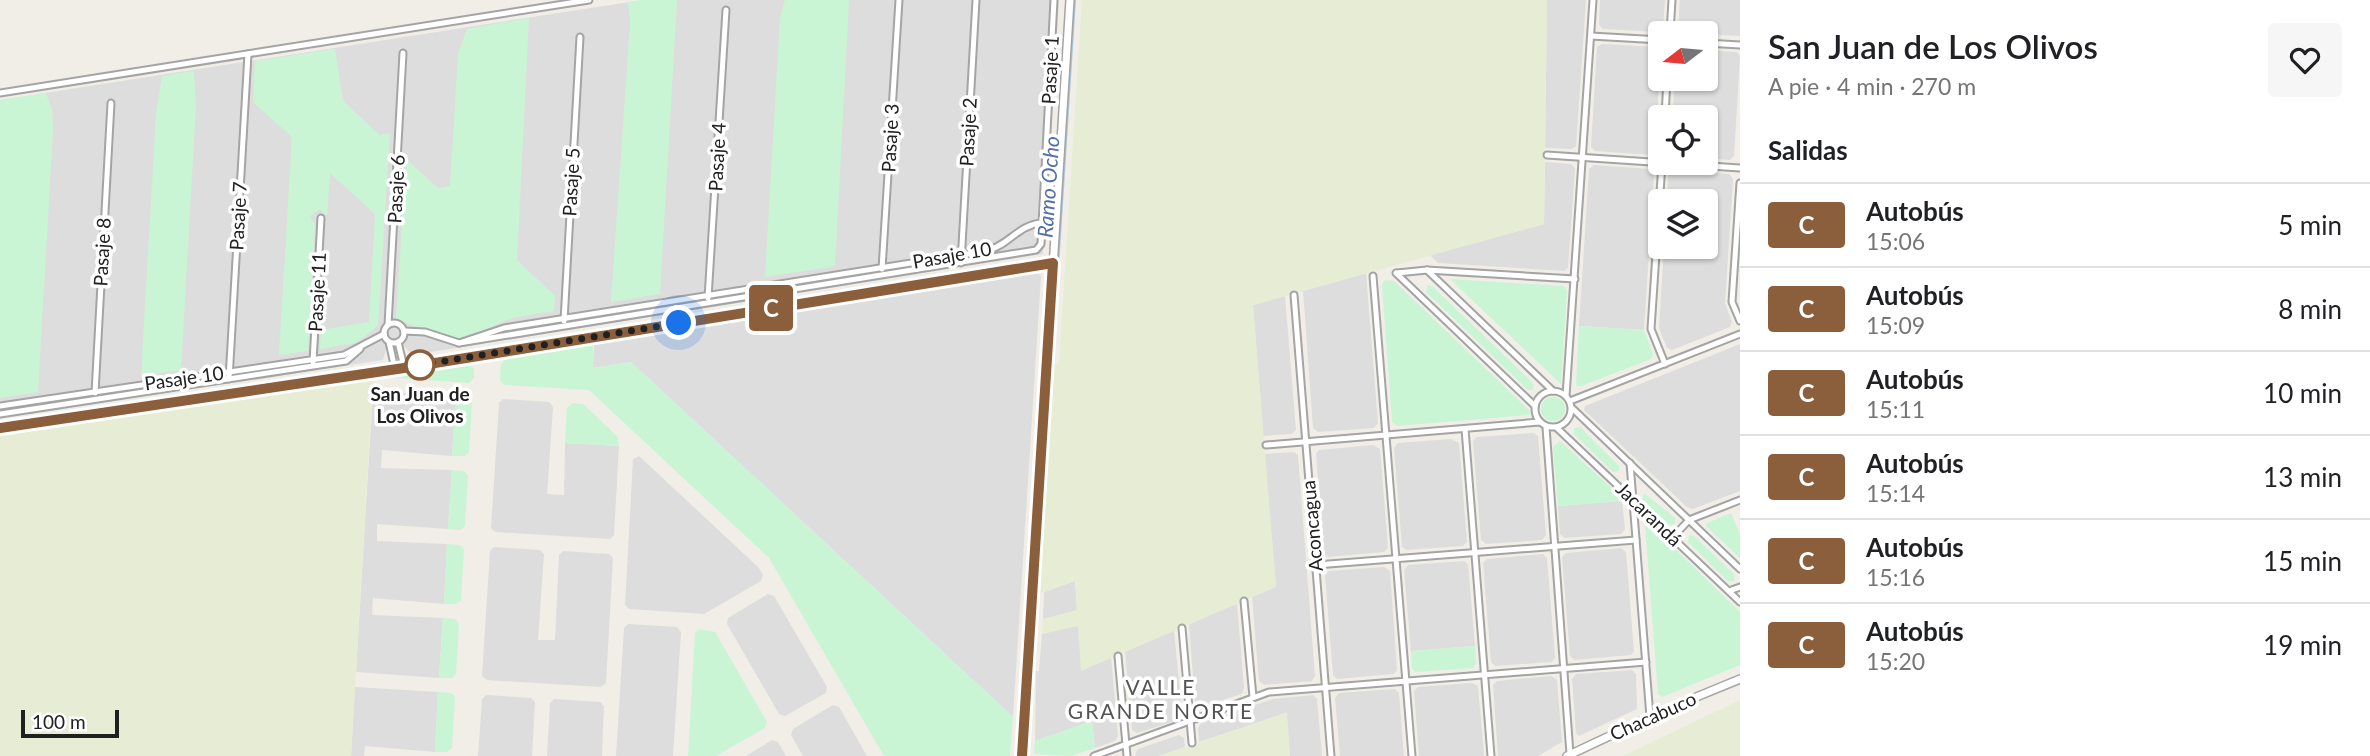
<!DOCTYPE html>
<html lang="es">
<head>
<meta charset="utf-8">
<style>
	body { margin:0; font-family:Lato,sans-serif; background:#f6f6f6; color:#202124; height:100vh; display:flex; flex-direction:column; font-size:26px; white-space:nowrap }
	* { box-sizing:border-box; margin:0 }
	p { font-size:23px; color:#757577 }
	.icon { flex:none; width:38px; height:38px; fill:none; stroke:currentColor; stroke-width:2; stroke-linecap:round; stroke-linejoin:round }
	.map { position:relative; flex:1; overflow:hidden }
	.side { display:flex; flex-direction:column; background:#fff; width:630px }
	.side>* { flex:none }
	.badge { padding:0 14px; border-radius:5px; font-size:24px; line-height:46px }
	.needle { width:46px; rotate:254deg }
	.controls { position:absolute; left:1648px; top:21px; display:grid; gap:14px }
	.controls a { display:grid; place-items:center; width:70px; height:70px; border-radius:7px; background:#fff; box-shadow:0 2px 5px #0004; font-size:35px }
	.scale { position:absolute; left:21px; bottom:18px; width:98px; box-sizing:border-box; padding-left:7px; border:4px solid #202020; border-top:0; font-size:19px; line-height:24px; white-space:nowrap; color:#202020; -webkit-text-stroke:5px #fff; paint-order:stroke }
	.you { position:absolute; width:35px; height:35px; margin:-18px; border:5px solid #fff; border-radius:50%; background:#1a73e8; box-shadow:0 0 0 10px #1a73e833 }
	.map>.badge { position:absolute; translate:-50% -50%; box-shadow:0 0 0 4px #fff }
	h2 { padding:0 28px; font-size:26px; line-height:63px }
	.round { display:grid; place-items:center; flex:none; width:74px; height:74px; border-radius:7px; background:#f6f6f6 }
	.summary { display:flex; align-items:center; justify-content:space-between; height:119px; padding:0 28px }
	h1 { font-size:33px; font-weight:600; line-height:52px }
	ul { padding:0; list-style:none }
	li { display:flex; align-items:center; gap:21px; height:84px; padding:0 28px; border-top:2px solid #e0e0e0 }
	li div { flex:1 }
	li b { display:block; font-size:26px }
	li em { font-style:normal }
	li .badge { min-width:77px; font-weight:700; text-align:center }
	main { display:flex; flex:1; min-height:0 }
	.map>svg:first-child { display:block }
	.residential { fill:#dedddd }
	.farmland { fill:#e6edd4 }
	.park { fill:#c9f5d5 }
	.lines { fill:none; stroke-linecap:round; stroke-linejoin:round }
	.stream { stroke:#acc6d9; stroke-width:2 }
	.minor-casing { stroke:#a4a4a4; stroke-width:9 }
	.tertiary-casing { stroke:#a4a4a4; stroke-width:10 }
	.minor { stroke:#fff; stroke-width:5 }
	.tertiary { stroke:#fff; stroke-width:7 }
	.line-casing { stroke:#fff; stroke-width:16 }
	.line { stroke:#8b5e3c; stroke-width:10 }
	.walk { stroke:#202020; stroke-width:7; stroke-dasharray:0 12.6 }
	.stop-dot { fill:#fff; stroke:#8b5e3c; stroke-width:3.5 }
	.labels { text-anchor:middle; stroke-width:7; stroke-linejoin:round; paint-order:stroke }
	.street-label { font-size:19px; fill:#202020; stroke:#fff }
	.stop-label { font-size:19px; font-weight:bold; fill:#202020; stroke:#fff }
	.water-label { font-size:21px; font-style:italic; fill:#546ea8; stroke:#fff }
	.neighbourhood-label { font-size:21px; letter-spacing:2px; fill:#535353; stroke:#fff }
</style>
</head>
<body>
<main>
<div class="map">
<svg width="1740" height="756" viewBox="0 0 1740 756">
	<rect width="100%" height="100%" fill="#f0eee7"/>
	<g class="residential">
		<path d="M642 0H1059L1043 254 412 355 404 346 386 350 383 360 0 418V100Z"/>
		<path d="M1547 0H1586L1576 146 1572 149 1545 148Z"/>
		<path d="M1600 0H1665L1663 29 1659 32 1603 29 1599 25Z"/>
		<path d="M1680 0H1740V36L1681 33 1678 30Z"/>
		<path d="M1602 44 1657 47 1661 50 1655 151 1651 155 1595 151 1591 147 1597 47Z"/>
		<path d="M1706 50 1737 52 1740 56 1734 156 1730 160 1706 158V117H1672L1675 79H1706Z"/>
		<path d="M1545 162 1571 164 1575 168 1568 268 1564 271 1438 263 1430 255 1544 224Z"/>
		<path d="M1594 165 1650 169 1654 174 1644 330 1579 326 1589 169Z"/>
		<path d="M1673 171 1729 174 1733 179 1725 303 1732 322 1730 327 1672 350 1667 348 1659 328 1664 247H1706V201H1667L1668 174Z"/>
		<path d="M1037 272 1041 276 1013 717 631 362 593 368 594 345Z"/>
		<path d="M1366 273 1378 423 1374 428 1318 432 1313 428 1303 291Z"/>
		<path d="M1285 296 1296 430 1292 434 1263 436 1253 305Z"/>
		<path d="M1740 344V491L1693 509 1687 507 1584 410 1585 406Z"/>
		<path d="M373 391 456 396 452 456 382 450 381 468 452 470 448 529 377 524V541L447 544 444 604 373 598 372 615 443 618 439 678 356 672Z"/>
		<path d="M503 399 549 402 553 407 547 494 564 495 565 443 619 446 614 535 610 539 495 532 491 528 499 403Z"/>
		<path d="M1533 433 1538 436 1546 535 1542 540 1486 544 1481 540 1473 441 1477 437Z"/>
		<path d="M1451 439 1459 443 1467 542 1463 546 1407 550 1402 547 1394 448 1398 443Z"/>
		<path d="M1373 445 1380 449 1388 548 1384 552 1328 557 1323 553 1316 454 1319 450Z"/>
		<path d="M1294 452 1298 455 1315 676 1312 681 1264 685 1259 681 1252 597 1276 586 1264 454Z"/>
		<path d="M639 456 758 567 763 575 761 581 704 614 629 609 625 605 633 459Z"/>
		<path d="M1622 501 1625 529 1621 534 1565 538 1560 534 1558 506Z"/>
		<path d="M494 547 540 550 544 554 538 640H555L559 555 563 551 609 554 613 558 606 683 601 687 487 680 482 676 490 551Z"/>
		<path d="M1621 548 1626 552 1634 651 1631 655 1574 660 1570 656 1562 557 1566 553Z"/>
		<path d="M1543 554 1547 558 1555 657 1552 662 1495 666 1491 662 1483 563 1487 559Z"/>
		<path d="M1464 561 1468 564 1475 646 1411 651 1404 570 1408 565Z"/>
		<path d="M1384 567 1390 571 1397 670 1394 674 1337 679 1333 675 1325 576 1329 571Z"/>
		<path d="M1075 581 1077 611 1043 619 1044 592Z"/>
		<path d="M768 594 774 596 827 687 826 693 785 716 779 714 727 624 728 618Z"/>
		<path d="M1237 603 1244 688 1242 694 1201 707 1195 704 1189 624Z"/>
		<path d="M628 624 677 627 681 632 673 756H616L624 628Z"/>
		<path d="M1078 625 1088 667 1111 657 1118 736 1115 741 1095 748 1092 721 1035 741 1036 671H1039L1042 634Z"/>
		<path d="M1174 630 1182 714 1178 720 1137 733 1132 730 1125 651Z"/>
		<path d="M1632 670 1636 674 1637 709 1579 736 1576 733 1572 679 1576 674Z"/>
		<path d="M1551 676 1557 680 1562 742 1538 756H1498L1493 685 1497 681Z"/>
		<path d="M1472 683 1478 686 1484 756H1419L1414 691 1418 687Z"/>
		<path d="M355 687 438 692 435 752 365 746 364 756H351Z"/>
		<path d="M1395 689 1399 693 1404 756H1340L1335 698 1339 693Z"/>
		<path d="M486 695 531 698 535 702 532 756H478L482 699Z"/>
		<path d="M1313 695 1317 699 1322 756H1290L1286 713 1199 742 1198 728 1201 723 1273 699Z"/>
		<path d="M554 699 600 702 604 706 602 756H547L550 703Z"/>
		<path d="M833 705 839 707 867 756H803L791 735 793 729Z"/>
		<path d="M1179 735 1184 738 1185 747 1159 756H1135L1138 749Z"/>
		<path d="M772 740 778 742 786 756H746Z"/>
	</g>
	<g class="farmland">
		<path d="M1082 0H1547L1544 224 1253 305 1276 587 1081 671 1078 626 1042 634 1043 619 1077 610 1075 581 1039 594 1053 365 1059 363Z"/>
		<path d="M373 379 351 756H0V436Z"/>
		<path d="M1740 700V756H1623Z"/>
		<path d="M1287 712 1290 756H1159L1245 727Z"/>
	</g>
	<g class="park">
		<path d="M642 0H677L660 294 611 302 630 23 628 2Z"/>
		<path d="M785 0H849L835 266 765 277 780 18Z"/>
		<path d="M529 18 517 260 555 296 554 311 512 318 460 340 396 320 406 159 438 188 450 186 458 54 467 29Z"/>
		<path d="M335 49 343 101 380 135 390 133 378 326 356 343 320 349 321 330 369 322 375 214 330 173 327 216 320 209 310 216 315 225 308 351 279 355 292 137 255 104 253 98 255 61Z"/>
		<path d="M194 71 196 105 181 370 141 376 156 114 162 76Z"/>
		<path d="M46 93 52 110 53 130 38 392 0 398V100Z"/>
		<path d="M1450 279 1563 286 1567 290 1561 384Z"/>
		<path d="M1385 280 1394 281 1530 411V415L1397 426 1392 422 1382 285Z"/>
		<path d="M1428 285 1432 286 1534 384 1533 390H1528L1426 292Z"/>
		<path d="M1579 326 1644 330 1653 354 1651 359 1579 387 1576 385Z"/>
		<path d="M593 345V368L631 362 1013 717 1010 756H884L769 558 589 390 504 385 500 380 501 364 506 359Z"/>
		<path d="M468 364 474 369V378L469 383 385 377Z"/>
		<path d="M456 396 468 397 472 401 469 452 465 456H452Z"/>
		<circle cx="1553" cy="409" r="12"/>
		<path d="M572 403 583 404 617 436 619 446 565 443 567 408Z"/>
		<path d="M1580 427 1619 466V471L1613 472 1574 434V428Z"/>
		<path d="M1560 441 1619 495 1622 501 1558 506 1553 447Z"/>
		<path d="M452 470 464 471 468 475 465 526 460 530 448 529Z"/>
		<path d="M1644 493 1675 518V524L1669 525 1642 500Z"/>
		<path d="M1731 513 1740 535V558L1706 526 1707 523Z"/>
		<path d="M1647 522 1740 612V665L1662 697 1658 694 1645 524Z"/>
		<path d="M1689 535 1694 536 1734 574V581H1728L1688 542Z"/>
		<path d="M447 544 460 545 464 550 461 600 456 604H444Z"/>
		<path d="M443 618 455 619 459 624 456 674 452 678H439Z"/>
		<path d="M699 629 715 632 767 722 765 728 716 756H688L695 633Z"/>
		<path d="M1475 646 1476 663 1473 668 1416 672 1412 669 1411 651Z"/>
		<path d="M438 692 451 693 455 697 452 748 447 752H435Z"/>
		<path d="M1092 721 1095 748 1071 756 1034 754 1035 741Z"/>
	</g>
	<g class="lines">
		<g class="stream">
			<path d="M1027 754 1075 0"/>
			<path d="M1017 756 1048 268"/>
		</g>
		<defs>
			<g id="minor">
				<path d="M1670 33 1672 0"/>
				<path d="M1591 36 1661 40"/>
				<path d="M1706 43 1740 45"/>
				<path d="M0 93 589 0"/>
				<path d="M1665 117 1667 79"/>
				<path d="M1547 155 1740 168"/>
				<path d="M1662 163 1651 329 1665 364"/>
				<path d="M1740 183 1732 302 1740 321"/>
				<path d="M1041 223C1018 225 1008 246 986 251L504 328 459 343 1036 250 1041 244 1054 0"/>
				<path d="M961 263 976 0"/>
				<path d="M882 269 899 0"/>
				<path d="M1427 270 1553 391"/>
				<path d="M1396 273 1535 406"/>
				<path d="M1397 273 1427 270 1575 279"/>
				<path d="M1373 276 1412 756"/>
				<path d="M1294 295 1331 756"/>
				<path d="M708 298 726 10"/>
				<path d="M564 321 580 37"/>
				<circle cx="394" cy="333" r="10"/>
				<path d="M388 325 403 53"/>
				<path d="M404 331 425 332 459 343"/>
				<path d="M389 342 395 369"/>
				<path d="M398 342 404 367"/>
				<path d="M313 362 321 218"/>
				<path d="M229 379 248 54"/>
				<circle cx="1553" cy="409" r="18"/>
				<path d="M95 393 111 103"/>
				<path d="M1566 396 1593 0"/>
				<path d="M1570 401 1740 334"/>
				<path d="M0 406 344 355 384 334"/>
				<path d="M1572 408 1740 569"/>
				<path d="M0 414 346 361 360 349"/>
				<path d="M1546 427 1570 754"/>
				<path d="M1557 428 1740 602"/>
				<path d="M1465 429 1491 756"/>
				<path d="M1266 445 1540 422"/>
				<path d="M1630 463 1650 717"/>
				<path d="M1673 537 1689 520 1740 500"/>
				<path d="M1316 565 1636 540"/>
				<path d="M1729 591 1740 587"/>
				<path d="M1244 601 1253 697"/>
				<path d="M1182 628 1192 743"/>
				<path d="M1118 656 1127 756"/>
				<path d="M1094 756 1269 692 1646 662"/>
			</g>
			<g id="tertiary">
				<path d="M0 428 404 367 1053 263"/>
				<path d="M1022 756 1070 0"/>
				<path d="M1567 756 1667 709 1740 679"/>
			</g>
		</defs>
		<use href="#minor" class="minor-casing"/>
		<use href="#tertiary" class="tertiary-casing"/>
		<use href="#minor" class="minor"/>
		<use href="#tertiary" class="tertiary"/>
	</g>
	<g class="lines">
		<defs>
			<path id="line" d="M0 428 404 368 1053 263 1022 756"/>
		</defs>
		<use href="#line" class="line-casing"/>
		<use href="#line" class="line"/>
		<path class="walk" d="M420 365 679 323"/>
	</g>
	<circle class="stop-dot" cx="420" cy="365" r="14"/>
	<g class="labels">
		<g class="street-label">
			<text transform="translate(1050 70) rotate(-87)" y="7">Pasaje 1</text>
			<text transform="translate(968 132) rotate(-87)" y="7">Pasaje 2</text>
			<text transform="translate(890 138) rotate(-87)" y="7">Pasaje 3</text>
			<text transform="translate(717 157) rotate(-87)" y="7">Pasaje 4</text>
			<text transform="translate(571 182) rotate(-87)" y="7">Pasaje 5</text>
			<text transform="translate(396 189) rotate(-87)" y="7">Pasaje 6</text>
			<text transform="translate(238 216) rotate(-87)" y="7">Pasaje 7</text>
			<text transform="translate(102 252) rotate(-87)" y="7">Pasaje 8</text>
			<text transform="translate(952 255) rotate(-10)" y="7">Pasaje 10</text>
			<text transform="translate(317 292) rotate(-87)" y="7">Pasaje 11</text>
			<text transform="translate(184 378) rotate(-8)" y="7">Pasaje 10</text>
			<text transform="translate(1649 514) rotate(44)" y="7">Jacarandá</text>
			<text transform="translate(1312 526) rotate(-95)" y="7">Aconcagua</text>
			<text transform="translate(1653 716) rotate(-24)" y="7">Chacabuco</text>
		</g>
		<g class="stop-label">
			<text x="420" y="401">San Juan de<tspan x="420" dy="22">Los Olivos</tspan></text>
		</g>
		<g class="water-label">
			<text transform="translate(1049 187) rotate(-86)" y="7">Ramo Ocho</text>
		</g>
		<g class="neighbourhood-label">
			<text x="1161" y="695">VALLE<tspan x="1161" dy="24">GRANDE NORTE</tspan></text>
		</g>
	</g>
</svg>
<div class="controls">
<a><svg class="needle" viewBox="-14 -14 28 28"><path d="M0-13l5 13h-10z" fill="#e53935"/><path d="M0 13l5-13h-10z" fill="#757577"/></svg></a>
<a><svg class="icon" aria-label="locate" viewBox="0 0 24 24"><circle cx="12" cy="12" r="6"/><path d="M12 2v4M12 18v4M2 12h4M18 12h4"/></svg></a>
<a><svg class="icon" aria-label="layers" viewBox="0 0 24 24"><path d="M12 4l9 5-9 5-9-5zM3 14l9 5 9-5"/></svg></a>
</div>
<div class="scale">100 m</div>
<div class="you" style="left:679px;top:323px"></div>
<b class="badge" style="left:771px;top:308px;background:#8b5e3c;color:#fff">C</b>
</div>
<section class="side">
<div class="summary"><div><h1>San Juan de Los Olivos</h1><p>A pie · 4 min · 270 m</p></div><a class="round"><svg class="icon" aria-label="heart" viewBox="0 0 24 24"><path d="M12 20l-8-8c-3-5 5-10 8-4 3-6 11-1 8 4z"/></svg></a></div>
<h2>Salidas</h2>
<ul>
<li><span class="badge" style="background:#8b5e3c;color:#fff">C</span><div><b>Autobús</b><p>15:06</p></div><em>5 min</em></li>
<li><span class="badge" style="background:#8b5e3c;color:#fff">C</span><div><b>Autobús</b><p>15:09</p></div><em>8 min</em></li>
<li><span class="badge" style="background:#8b5e3c;color:#fff">C</span><div><b>Autobús</b><p>15:11</p></div><em>10 min</em></li>
<li><span class="badge" style="background:#8b5e3c;color:#fff">C</span><div><b>Autobús</b><p>15:14</p></div><em>13 min</em></li>
<li><span class="badge" style="background:#8b5e3c;color:#fff">C</span><div><b>Autobús</b><p>15:16</p></div><em>15 min</em></li>
<li><span class="badge" style="background:#8b5e3c;color:#fff">C</span><div><b>Autobús</b><p>15:20</p></div><em>19 min</em></li>
</ul>
</section>
</main>
</body>
</html>
